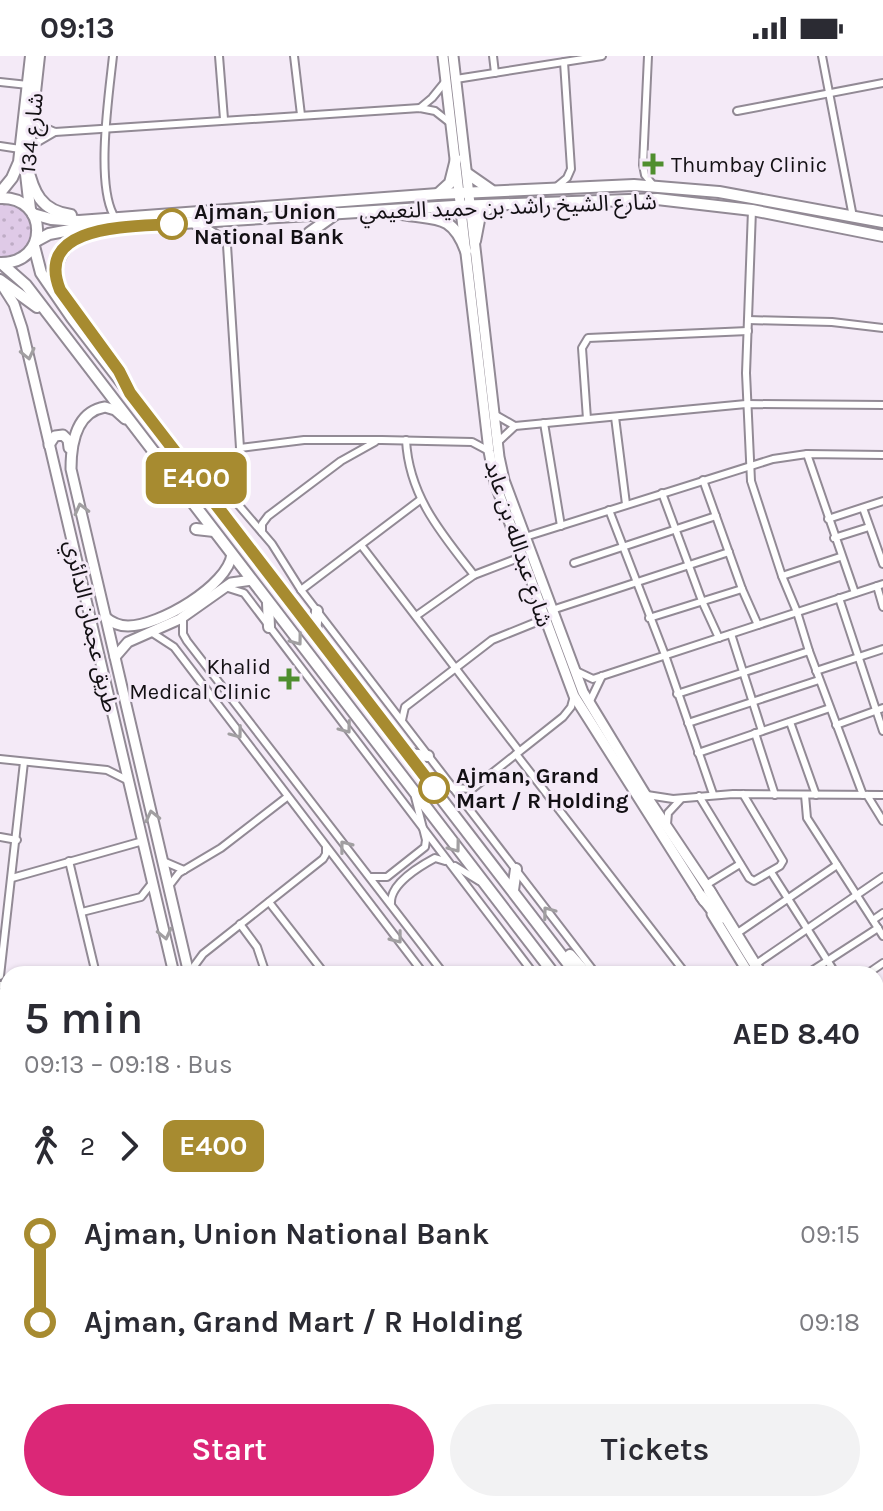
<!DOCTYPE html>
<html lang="en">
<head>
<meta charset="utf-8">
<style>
	body { margin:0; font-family:Karla,"Noto Sans Arabic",sans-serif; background:#f2f2f3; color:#2b2b33; height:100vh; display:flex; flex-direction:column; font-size:30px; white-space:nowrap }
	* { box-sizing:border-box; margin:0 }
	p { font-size:26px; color:#7c7c81 }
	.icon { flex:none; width:44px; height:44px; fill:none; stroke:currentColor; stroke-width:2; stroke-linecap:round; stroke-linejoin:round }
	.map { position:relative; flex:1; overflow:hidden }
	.details { position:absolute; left:0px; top:910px; width:884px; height:546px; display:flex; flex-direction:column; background:#fff; border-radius:24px 24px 0 0; box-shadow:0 2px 6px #0004 }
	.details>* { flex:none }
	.badge { padding:0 16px; border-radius:12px; font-size:28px; line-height:52px }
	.map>.badge { position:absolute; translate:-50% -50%; box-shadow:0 0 0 4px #fff }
	.legs { display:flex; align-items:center; gap:12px; height:88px; padding:0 24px; font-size:26px }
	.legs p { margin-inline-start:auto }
	.head { display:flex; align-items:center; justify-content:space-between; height:136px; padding:0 24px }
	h1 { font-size:44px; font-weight:600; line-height:60px }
	.button { display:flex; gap:16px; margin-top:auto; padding:16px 24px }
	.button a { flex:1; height:92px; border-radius:48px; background:#db2777; color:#fff; font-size:32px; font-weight:600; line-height:92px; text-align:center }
	.button a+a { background:#f2f2f3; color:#2b2b33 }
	ul { padding:0 24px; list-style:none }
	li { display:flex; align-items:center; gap:28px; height:88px; font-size:30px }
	li i { display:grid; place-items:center; width:12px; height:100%; margin:0 10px; background:currentColor }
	li i::after { content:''; width:20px; height:20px; margin:-10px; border:6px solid; border-radius:50%; background:#fff }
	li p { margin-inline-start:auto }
	li:first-child i { background:linear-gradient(#0000 50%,currentColor 0) }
	li:last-child i { background:linear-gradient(currentColor 50%,#0000 0) }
	.status { display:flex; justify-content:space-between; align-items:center; height:56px; padding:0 40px; background:#fff; direction:ltr }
	.status svg { height:22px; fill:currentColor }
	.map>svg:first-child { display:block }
	.built { fill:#ebdef1 }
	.grass { fill:url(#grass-dots) }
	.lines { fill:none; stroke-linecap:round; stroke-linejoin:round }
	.street-casing { stroke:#928a95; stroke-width:10 }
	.secondary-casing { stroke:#928a95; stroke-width:13 }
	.primary-casing { stroke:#928a95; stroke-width:14 }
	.street { stroke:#fff; stroke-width:6 }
	.secondary { stroke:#fff; stroke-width:9 }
	.primary { stroke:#fff; stroke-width:10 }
	.oneway { stroke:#a19fa1 }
	.line-1-casing { stroke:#fff; stroke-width:18 }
	.line-1 { stroke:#a78b30; stroke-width:12 }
	.poi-dot { fill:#4f8e2e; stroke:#f4eaf7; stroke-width:3 }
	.stop-1-dot { fill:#fff; stroke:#a78b30; stroke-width:4 }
	.labels { text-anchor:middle; stroke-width:6; stroke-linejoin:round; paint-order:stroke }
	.street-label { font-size:22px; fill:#131014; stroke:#f4eaf7 }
	.poi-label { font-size:22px; fill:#131014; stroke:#f4eaf7; text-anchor:start }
	.stop-label { font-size:22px; font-weight:bold; fill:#131014; stroke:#f4eaf7; text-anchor:start }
</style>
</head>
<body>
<div class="status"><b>09:13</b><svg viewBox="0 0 49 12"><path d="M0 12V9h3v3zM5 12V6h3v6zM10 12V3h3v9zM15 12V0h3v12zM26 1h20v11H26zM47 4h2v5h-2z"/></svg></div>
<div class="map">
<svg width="883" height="1455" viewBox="0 0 883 1455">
	<defs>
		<pattern id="grass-dots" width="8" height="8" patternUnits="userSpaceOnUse" patternTransform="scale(2)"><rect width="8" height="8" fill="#dfcae7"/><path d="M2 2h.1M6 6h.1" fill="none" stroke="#beacc5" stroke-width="1.8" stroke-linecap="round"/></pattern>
	</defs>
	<rect width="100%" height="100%" fill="#f4eaf7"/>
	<path class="built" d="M486 1448H604L595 1455H491Z"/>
	<path class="grass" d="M8 143 30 156 34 181C24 195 18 202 0 200V144Z"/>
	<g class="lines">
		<defs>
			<g id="street">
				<path d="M219 0 224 63"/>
				<path d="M294 0 301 59"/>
				<path d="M493 0 495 17"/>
				<path d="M648 0 643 109 645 119 653 129"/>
				<path d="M822 0 853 161"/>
				<path d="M456 23 602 0"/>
				<path d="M0 26 28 29"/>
				<path d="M420 52 432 42 445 26"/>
				<path d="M737 55 883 27"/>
				<path d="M32 66 55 76 420 52 435 55 449 66"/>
				<path d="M0 90 20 93"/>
				<path d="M31 90 55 76"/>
				<path d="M555 132 567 122 571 113 564 6"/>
				<path d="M752 154 746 317 751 425 782 520 797 556 809 595 863 739"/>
				<path d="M113 158C96 124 109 38 113 0"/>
				<path d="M748 264 832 266 883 272"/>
				<path d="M494 358 515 370"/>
				<path d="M615 361 626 448"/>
				<path d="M587 363 582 292 588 282 748 275"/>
				<path d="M544 367 561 470"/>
				<path d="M406 384C409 440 441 477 474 519"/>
				<path d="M498 386 515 370 746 348 883 349"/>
				<path d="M240 392 304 384H382L472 386 489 395"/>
				<path d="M807 398 855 537"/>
				<path d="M188 410 205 414 212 418 272 488 301 534 596 918"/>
				<path d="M209 416C224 416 237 408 240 392L227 189"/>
				<path d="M703 424 742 533 758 569"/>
				<path d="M662 437 702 545 719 582"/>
				<path d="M863 452 883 508"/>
				<path d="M609 454 665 599 713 738"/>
				<path d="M828 463 883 445"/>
				<path d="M262 476V468L268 460 341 405 375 386"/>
				<path d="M525 481 773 403 807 398 883 399"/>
				<path d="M834 482 869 471"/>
				<path d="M361 489 519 695"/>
				<path d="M574 507 716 460"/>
				<path d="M782 520 840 501"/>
				<path d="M877 530 883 551"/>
				<path d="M225 531 244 537 534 918"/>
				<path d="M301 534 420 444"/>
				<path d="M839 542 883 675"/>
				<path d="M552 554 729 496"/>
				<path d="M416 560 474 519 521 501"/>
				<path d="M183 561V578L187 585 444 918"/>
				<path d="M649 562 742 533"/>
				<path d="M151 576 174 591 424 918"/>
				<path d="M731 578 762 675"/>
				<path d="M576 615 593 623 883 528"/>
				<path d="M816 615 883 593"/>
				<path d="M677 638 809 595"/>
				<path d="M590 645 602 620"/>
				<path d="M402 664 405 651 492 584 544 563"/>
				<path d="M790 666 816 739"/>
				<path d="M688 667 819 624"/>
				<path d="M836 669 883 652"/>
				<path d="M755 677 775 739"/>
				<path d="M698 697 830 652"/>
				<path d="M516 698 686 918"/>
				<path d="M0 703 107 714 129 725"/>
				<path d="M453 732 472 733 563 661 571 651 574 640"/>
				<path d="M647 739 673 743 733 738 883 739"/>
				<path d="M805 739 807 762 883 880"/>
				<path d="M867 739 883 765"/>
				<path d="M699 740 749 822 754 825 780 810 783 805 743 738"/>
				<path d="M667 768 668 757 680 744"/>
				<path d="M0 781 17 784"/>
				<path d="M69 805 96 918"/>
				<path d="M163 805 184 814"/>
				<path d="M455 810 479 825"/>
				<path d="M771 816 836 918"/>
				<path d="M371 821H387L425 791 426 784 415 741"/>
				<path d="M12 822 143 785"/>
				<path d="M706 829 740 808"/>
				<path d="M169 830 179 817 221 792 287 741"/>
				<path d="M269 846 325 918"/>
				<path d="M391 847C390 828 420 810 435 802L445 805"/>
				<path d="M82 856 141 841 152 827"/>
				<path d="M873 864 883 857"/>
				<path d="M240 868 257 891 266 918"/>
				<path d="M739 876 837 809"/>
				<path d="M759 906 883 821"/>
				<path d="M189 917 203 898 323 803 326 798V791"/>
				<path d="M807 918 878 872"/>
				<path d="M867 918 883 907"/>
				<path d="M0 920 24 706"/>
				<path d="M0 929H8"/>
				<path d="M0 943H8"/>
				<path d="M876 953 883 948"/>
				<path d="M876 980 883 991"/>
				<path d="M0 1016H8"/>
				<path d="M0 1089H8"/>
				<path d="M0 1256H8"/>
				<path d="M0 1298H8"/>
				<path d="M0 1340H8"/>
				<path d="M0 1379H8"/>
				<path d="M876 1396 883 1393"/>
				<path d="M0 1438H8"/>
				<path d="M142 1448 144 1455"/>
				<path d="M219 1448 221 1455"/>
				<path d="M471 1448 476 1455"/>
				<path d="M379 1452 382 1455"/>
				<path d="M781 1455 790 1448"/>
				<path d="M799 1455 808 1448"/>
			</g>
			<g id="secondary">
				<path d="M443 0 489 395 495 427 574 640 704 845"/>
				<path d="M453 0 499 401 504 424 583 636 645 738 712 838"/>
				<path d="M0 226 14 248 22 272 174 918"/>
				<path d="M125 363 115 354 105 351C75 356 71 389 71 413L189 918"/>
				<path d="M49 389 55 380 63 379 68 384 69 392"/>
				<path d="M105 561C112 567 119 570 128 570 159 570 228 530 232 498"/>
				<path d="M115 601 128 586 180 563 231 527 252 524"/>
				<path d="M712 858 749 918"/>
				<path d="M876 1043 883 1032"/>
				<path d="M876 1050 883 1045"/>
				<path d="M876 1069 883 1065"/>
				<path d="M0 1165 8 1166"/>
				<path d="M0 1176H8"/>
				<path d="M876 1365 883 1375"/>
				<path d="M300 1448 302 1455"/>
				<path d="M314 1448 316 1455"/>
				<path d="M715 1448 721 1455"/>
				<path d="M729 1448 735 1455"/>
				<path d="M332 1455 340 1448"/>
				<path d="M348 1455 357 1448"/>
			</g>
			<g id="primary">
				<path d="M27 109C33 136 41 155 71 159"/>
				<path d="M468 118 491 134"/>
				<path d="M0 137 12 122 19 106 31 0"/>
				<path d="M438 138 450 127 456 103"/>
				<path d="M0 142C49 140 50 208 0 207"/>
				<path d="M30 153 26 118 39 0"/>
				<path d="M33 158 51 163 79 165 438 138 634 129 719 136 883 166"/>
				<path d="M402 158C436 164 452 157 466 195"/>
				<path d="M195 167 216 180"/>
				<path d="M309 177 337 157"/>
				<path d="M36 185 49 178 70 174 454 150 657 143 752 154 883 180"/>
				<path d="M475 185 480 159 492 150"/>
				<path d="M34 190 41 217 72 262 576 918"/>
				<path d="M1 207 26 229 554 918"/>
				<path d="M0 224 37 251"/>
				<path d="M63 240C46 211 63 186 91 175"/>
				<path d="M196 473 214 475"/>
				<path d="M268 547 269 571"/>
				<path d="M315 577 317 555"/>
				<path d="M408 698 428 700"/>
				<path d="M513 834 516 813"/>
				<path d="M709 834 761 918"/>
				<path d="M701 840 719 863"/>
				<path d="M570 899 587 918"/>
				<path d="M883 1107 881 1131 883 1156"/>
				<path d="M876 1171 883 1206"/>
				<path d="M876 1207 883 1247"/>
				<path d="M876 1283 883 1292"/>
				<path d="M876 1311 883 1320"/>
				<path d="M876 1337 883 1347"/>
				<path d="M876 1353 883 1363"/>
			</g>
		</defs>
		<use href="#street" class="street-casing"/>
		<use href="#secondary" class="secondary-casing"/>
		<use href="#primary" class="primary-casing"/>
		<use href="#street" class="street"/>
		<use href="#secondary" class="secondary"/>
		<use href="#primary" class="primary"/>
	</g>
	<defs><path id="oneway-chevron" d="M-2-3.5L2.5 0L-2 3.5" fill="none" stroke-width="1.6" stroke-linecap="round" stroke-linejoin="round" transform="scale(2)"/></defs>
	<g class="oneway">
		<use href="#oneway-chevron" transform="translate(28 298) rotate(77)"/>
		<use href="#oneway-chevron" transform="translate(81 453) rotate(-104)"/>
		<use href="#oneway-chevron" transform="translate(297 584) rotate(53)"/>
		<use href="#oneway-chevron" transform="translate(346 672) rotate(53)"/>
		<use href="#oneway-chevron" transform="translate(237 677) rotate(53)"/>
		<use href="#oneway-chevron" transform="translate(152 760) rotate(-103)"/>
		<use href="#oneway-chevron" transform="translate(345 790) rotate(-128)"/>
		<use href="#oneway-chevron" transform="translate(455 791) rotate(53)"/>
		<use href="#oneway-chevron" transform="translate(548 856) rotate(-127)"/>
		<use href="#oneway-chevron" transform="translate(165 878) rotate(77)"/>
		<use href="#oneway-chevron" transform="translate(397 882) rotate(52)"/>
	</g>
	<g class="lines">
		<defs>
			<path id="line-1" d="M172 168C134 171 33 167 60 234L119 315 130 337 434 732"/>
		</defs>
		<use href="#line-1" class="line-1-casing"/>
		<use href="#line-1" class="line-1"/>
	</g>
	<g class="poi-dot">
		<path d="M649 96h8v8h8v8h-8v8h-8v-8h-8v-8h8z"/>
		<path d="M285 611h8v8h8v8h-8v8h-8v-8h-8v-8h8z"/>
	</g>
	<g class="stop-1-dot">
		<circle cx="172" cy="168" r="14"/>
		<circle cx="434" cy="732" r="14"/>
	</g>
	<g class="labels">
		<g class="street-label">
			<text transform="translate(31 77) rotate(-84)" y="8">شارع 134</text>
			<text transform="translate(508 150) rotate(-2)" y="8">شارع الشيخ راشد بن حميد النعيمي</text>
			<text transform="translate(519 487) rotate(72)" y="8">شارع عبدالله بن عابد</text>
			<text transform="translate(92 570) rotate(77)" y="8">طريق عجمان الدائري</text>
		</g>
		<g class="poi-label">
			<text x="671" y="116">Thumbay Clinic</text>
			<text x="271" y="618" text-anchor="end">Khalid<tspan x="271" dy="25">Medical Clinic</tspan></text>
		</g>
		<g class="stop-label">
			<text x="194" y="163">Ajman, Union<tspan x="194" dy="25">National Bank</tspan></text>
			<text x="456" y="727">Ajman, Grand<tspan x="456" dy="25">Mart / R Holding</tspan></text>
		</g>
	</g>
</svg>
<b class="badge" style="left:196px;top:422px;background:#a78b30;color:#fff">E400</b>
<section class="details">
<div class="head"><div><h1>5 min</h1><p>09:13 – 09:18 · Bus</p></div><b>AED 8.40</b></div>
<div class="legs"><svg class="icon" aria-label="walk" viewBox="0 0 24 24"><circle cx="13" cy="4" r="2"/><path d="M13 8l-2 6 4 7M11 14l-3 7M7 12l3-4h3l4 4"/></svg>2<svg class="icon" aria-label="forward" viewBox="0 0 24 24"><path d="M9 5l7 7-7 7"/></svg><b class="badge" style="background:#a78b30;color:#fff">E400</b></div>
<ul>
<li><i style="color:#a78b30"></i><b>Ajman, Union National Bank</b><p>09:15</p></li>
<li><i style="color:#a78b30"></i><b>Ajman, Grand Mart / R Holding</b><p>09:18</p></li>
</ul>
<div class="button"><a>Start</a><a>Tickets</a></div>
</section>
</div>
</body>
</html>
